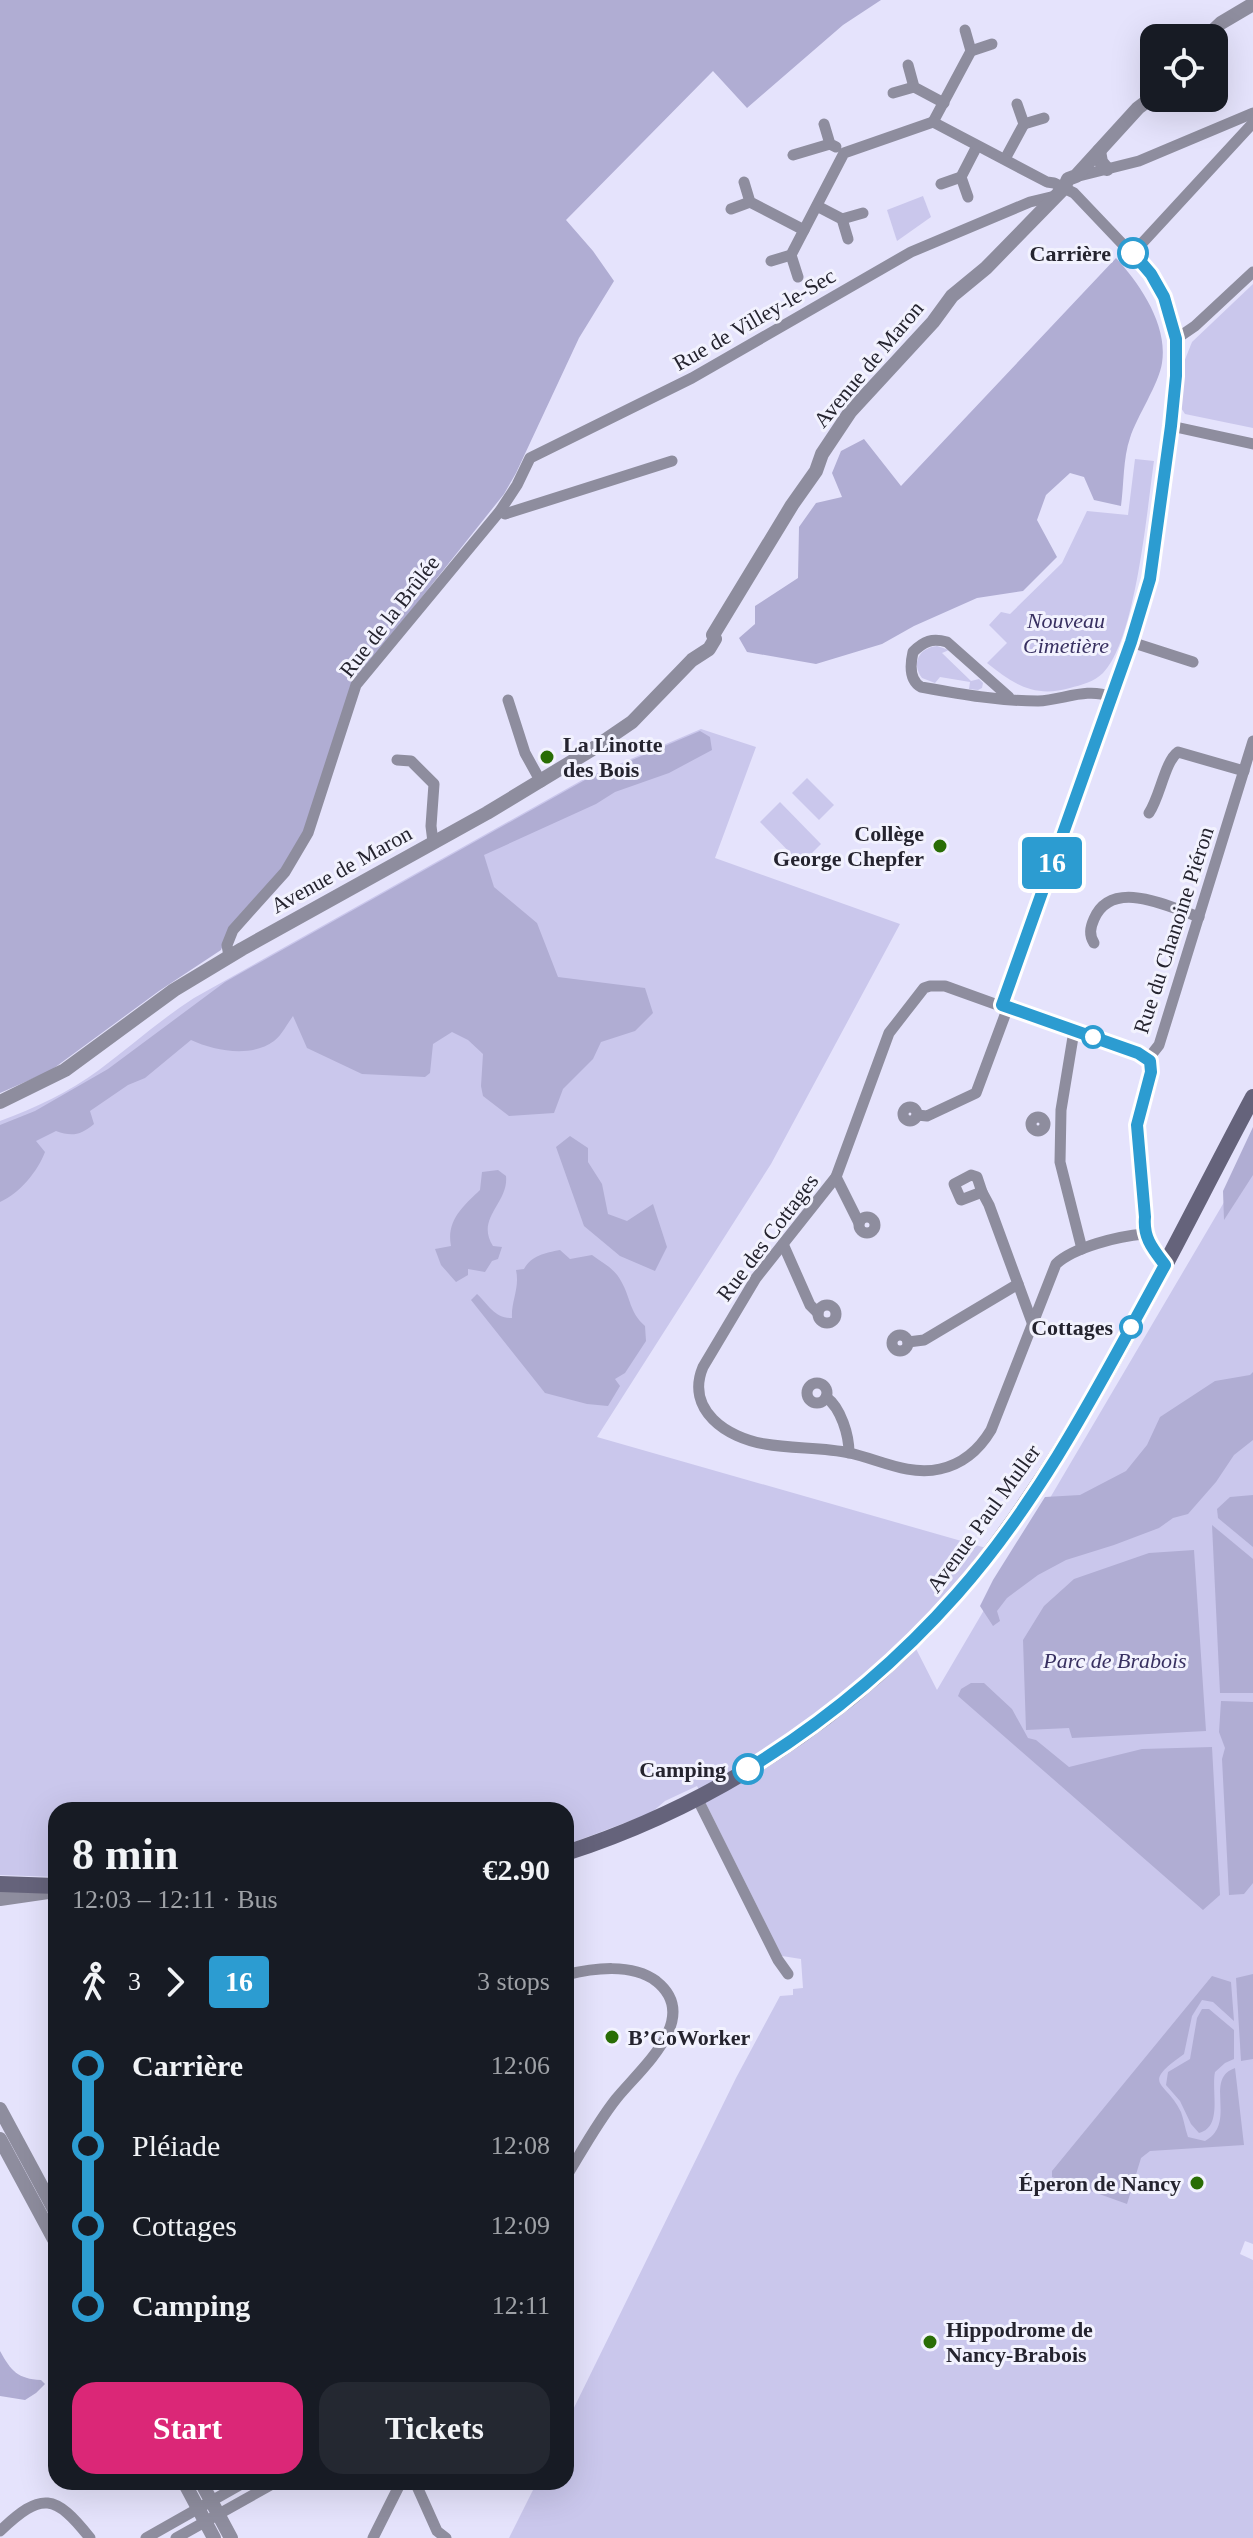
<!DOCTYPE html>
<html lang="en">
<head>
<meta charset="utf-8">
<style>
	body { margin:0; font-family:"Times New Roman",serif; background:#242831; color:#f1f3f6; height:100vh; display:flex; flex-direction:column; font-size:30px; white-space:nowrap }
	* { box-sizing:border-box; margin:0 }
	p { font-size:26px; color:#9ea1a6 }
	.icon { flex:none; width:44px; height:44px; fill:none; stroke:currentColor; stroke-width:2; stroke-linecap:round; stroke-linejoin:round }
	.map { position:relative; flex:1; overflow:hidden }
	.drawer { position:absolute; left:48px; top:1802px; width:526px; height:688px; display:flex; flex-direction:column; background:#171b24; border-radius:24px; box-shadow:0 8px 32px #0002 }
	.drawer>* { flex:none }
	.badge { padding:0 16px; border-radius:6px; font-size:28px; line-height:52px }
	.fabs { position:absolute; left:1140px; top:24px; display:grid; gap:16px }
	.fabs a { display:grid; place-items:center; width:88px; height:88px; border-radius:16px; background:#171b24; box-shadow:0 8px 32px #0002; font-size:40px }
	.map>.badge { position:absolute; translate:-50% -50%; box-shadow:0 0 0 4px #fff }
	.legs { display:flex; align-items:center; gap:12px; height:88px; padding:0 24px; font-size:26px }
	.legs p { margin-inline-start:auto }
	.summary { display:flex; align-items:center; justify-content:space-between; height:136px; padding:0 24px }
	h1 { font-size:44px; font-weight:800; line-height:60px }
	.primary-button { display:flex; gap:16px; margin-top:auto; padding:16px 24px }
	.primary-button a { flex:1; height:92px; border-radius:24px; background:#db2777; color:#fff; font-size:32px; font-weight:800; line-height:92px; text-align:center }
	.primary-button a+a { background:#242831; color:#f1f3f6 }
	ul { padding:0 24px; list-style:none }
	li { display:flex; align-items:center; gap:28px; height:80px; font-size:30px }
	li i { display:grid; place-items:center; width:12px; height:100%; margin:0 10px; background:currentColor }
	li i::after { content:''; width:20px; height:20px; margin:-10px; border:6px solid; border-radius:50%; background:#171b24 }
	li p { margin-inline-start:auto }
	li:first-child i { background:linear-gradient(#0000 50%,currentColor 0) }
	li:last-child i { background:linear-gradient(currentColor 50%,#0000 0) }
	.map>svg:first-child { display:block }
	.green { fill:#cac7ec }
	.forest { fill:#b0add3 }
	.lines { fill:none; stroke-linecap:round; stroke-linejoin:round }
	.minor { stroke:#8e8d9e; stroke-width:11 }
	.tertiary { stroke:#8e8d9e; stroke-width:14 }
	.secondary { stroke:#65637b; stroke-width:16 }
	.line-1-casing { stroke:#fff; stroke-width:18 }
	.line-1 { stroke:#2c9cd1; stroke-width:12 }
	.stop-1-dot { fill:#fff; stroke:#2c9cd1; stroke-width:4 }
	.poi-dot { fill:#296d05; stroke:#f2f2fe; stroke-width:3 }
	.labels { text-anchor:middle; stroke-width:6; stroke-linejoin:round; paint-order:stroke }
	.stop-label { font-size:22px; font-weight:bold; fill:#25242f; stroke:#f2f2fe; text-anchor:end }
	.street-label { font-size:22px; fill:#25242f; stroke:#f2f2fe }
	.park-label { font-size:22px; font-style:italic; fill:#383061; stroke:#f2f2fe }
	.poi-label { font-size:22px; font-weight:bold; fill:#25242f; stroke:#f2f2fe; text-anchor:start }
</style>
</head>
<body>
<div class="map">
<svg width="1253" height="2538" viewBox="0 0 1253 2538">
	<rect width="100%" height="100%" fill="#e5e3fc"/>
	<g class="green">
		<path d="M923 196 931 217 897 241 887 210Z"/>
		<path d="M1253 284V428L1185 414 1181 408 1184 362 1192 342Z"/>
		<path d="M1135 459 1154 461C1147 509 1136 640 1103 673 1094 682 1081 685 1070 688 1035 698 1014 685 987 663L1007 643 989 625 1001 612 1010 614 1062 563 1087 511 1128 515Z"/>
		<path d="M937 646 949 650 942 653 971 681 979 679 983 683 982 688 978 690 969 689 970 682 940 677 935 683 922 678C911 663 919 648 937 646Z"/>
		<path d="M701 729 756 747 715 858 900 924 771 1164 597 1437 986 1548 909 1635 937 1690 1253 1153V2244L1245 2241 1240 2254 1253 2260V2538H509L537 2482H566V2424L736 2078 780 1996 793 1995V1989L803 1988 801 1959 782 1956 697 1786 665 1801 651 1813 566 1845V1810H56V1877L0 1875V1121C35 1108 69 1092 99 1070 131 1046 160 1020 194 998L584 779Z"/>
		<path d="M807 778 834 805 819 820 792 793Z"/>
		<path d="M780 802 821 844 801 864 760 822Z"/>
	</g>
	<g class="forest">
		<path d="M0 0H881L843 25 747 108 713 71 566 220 593 251 614 281 579 338 516 473 504 494 354 682 305 831 289 861 228 933 221 950 159 991 50 1071 0 1093Z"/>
		<path d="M1116 258C1140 284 1168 325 1162 363 1159 384 1137 416 1130 438 1123 458 1124 484 1121 506L1094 500 1084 477 1070 473 1046 495 1037 520 1057 557 1023 591 977 598 914 626 882 644 816 664 747 652 739 638 755 624V606L798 578 799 527 816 503 842 497 832 473 841 451 864 439 901 486Z"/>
		<path d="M700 731 710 737 712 750 669 773 615 792 596 804 484 855 494 887 537 923 558 977 645 988 653 1013 635 1031 601 1042 593 1059 563 1089 554 1113 509 1116 483 1096 481 1086 483 1054 468 1040 452 1032 433 1044 430 1073 425 1077 362 1074 307 1048 293 1016C287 1024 282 1035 274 1041 251 1058 215 1051 191 1040L145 1078 128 1085 90 1111 94 1124C81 1135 72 1137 56 1131L36 1141 45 1152C38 1171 19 1194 0 1202V1125L35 1111 108 1069 225 982 585 780Z"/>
		<path d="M1253 1127V1175L1224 1220 1223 1191Z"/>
		<path d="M570 1136 588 1148V1162L602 1184 608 1214 627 1221 653 1204 667 1247 655 1271 620 1256 584 1226 556 1147Z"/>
		<path d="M498 1170 506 1176C509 1203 475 1218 493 1246L502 1247 498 1259 492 1261 485 1272 468 1269V1275L456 1282 441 1265 435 1249 451 1246C446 1221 463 1206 480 1190L482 1172Z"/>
		<path d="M560 1250 570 1259 592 1255C603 1263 615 1269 621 1281 631 1298 629 1312 645 1326L646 1341 625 1373 615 1379 620 1386 608 1406 587 1404 545 1393 471 1300 477 1294C488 1304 495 1319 512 1318 511 1301 520 1288 516 1270L524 1269C532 1255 545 1253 560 1250Z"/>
		<path d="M1253 1372V1440L1234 1455 1216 1482 1188 1514 1173 1518 1159 1528 1114 1545 1066 1560 1038 1575 1007 1598 997 1611 1000 1621 993 1626 980 1606 993 1580 1045 1497 1080 1495 1126 1471 1147 1445 1160 1417 1215 1381 1250 1375Z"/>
		<path d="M1253 1495V1547L1218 1518 1217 1509 1230 1497Z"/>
		<path d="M1212 1525 1253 1559V1693H1220Z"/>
		<path d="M1194 1550 1206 1731 1072 1738 1069 1728 1026 1730 1023 1640 1044 1606 1074 1579 1149 1553Z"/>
		<path d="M971 1683H984L1012 1709 1028 1738 1036 1740 1069 1767 1142 1749 1212 1747 1220 1895 1203 1910 958 1696 961 1689Z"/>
		<path d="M1221 1701 1253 1702V1883L1244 1894 1229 1895 1222 1759 1225 1748 1219 1732Z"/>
		<path d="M1253 1974V2059L1241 2061 1236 1978Z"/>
		<path d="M1212 1976 1231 1982 1234 2021 1213 2002 1202 2000 1192 2016 1184 2054C1139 2086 1166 2080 1181 2112 1184 2120 1185 2129 1188 2137L1205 2141C1238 2123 1203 2079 1235 2068L1244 2145 1150 2151 1141 2158 1127 2204 1052 2177V2171Z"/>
		<path d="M1202 2009H1209L1234 2030V2059L1225 2063 1215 2072C1211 2091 1223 2127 1199 2133L1191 2124 1180 2101 1166 2085 1168 2072 1190 2059 1197 2018Z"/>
		<path d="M0 2351C11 2371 18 2379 41 2380L45 2384 36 2393 25 2400 0 2396Z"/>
	</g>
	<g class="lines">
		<g class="minor">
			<path d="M965 30 971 51"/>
			<path d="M908 65 914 87 944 103"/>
			<path d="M893 93 914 87"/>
			<path d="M933 122 971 51 992 44"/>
			<path d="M824 124 830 144 836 147"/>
			<path d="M1024 124 1044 118"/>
			<path d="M793 155 830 144"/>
			<path d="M1005 159 1024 124 1017 104"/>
			<path d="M961 177 968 197"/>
			<path d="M1075 177 1139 161 1253 113"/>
			<path d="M744 182 750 202 804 230"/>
			<path d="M941 184 961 177 977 146"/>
			<path d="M817 206 842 219 848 239"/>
			<path d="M731 209 750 202"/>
			<path d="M842 219 863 213"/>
			<path d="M1133 253 1253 123"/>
			<path d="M791 255 798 277"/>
			<path d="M771 261 791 255 844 153 933 122 1047 182 1054 183 1074 193 1151 274 1164 297 1173 328 1176 376 1157 530 1144 604 1002 1005"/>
			<path d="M1176 339 1195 326 1253 272"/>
			<path d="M1171 426 1253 444"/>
			<path d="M500 511 505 514 672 461"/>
			<path d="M1131 642 1193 662"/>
			<path d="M1009 697 947 642C932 638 924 641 913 652 910 665 909 680 921 687 960 694 998 701 1038 701 1063 700 1087 687 1111 697"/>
			<path d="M508 700 525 753 541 782"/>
			<path d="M397 760 411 761 434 784 431 826 433 842"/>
			<path d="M1149 813C1160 797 1165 761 1178 752L1244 771"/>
			<path d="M1094 943C1089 935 1090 928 1094 919 1112 877 1169 907 1199 917"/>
			<path d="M229 956 227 945 233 930 285 872 308 833 356 685 500 511 517 485 530 458 692 378 911 252 1030 202 1055 196"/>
			<path d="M1074 1031 1061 1110 1060 1162 1082 1249"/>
			<path d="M1148 1059 1159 1045 1253 741"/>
			<path d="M1148 1059 1151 1072 1137 1125 1145 1217C1143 1238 1153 1249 1165 1265"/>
			<circle cx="910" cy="1114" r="7"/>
			<path d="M917 1115 927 1116 976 1093 1008 1007"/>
			<circle cx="1038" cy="1124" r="7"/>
			<path d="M971 1175 977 1177 982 1192 961 1200 954 1184Z"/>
			<path d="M836 1177 859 1223"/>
			<path d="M982 1192 989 1205 1032 1322"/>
			<circle cx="867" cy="1225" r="8"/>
			<path d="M1144 1234C1119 1236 1074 1247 1056 1264L991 1430C979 1450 963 1464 940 1469 909 1476 880 1460 850 1453 823 1447 793 1449 765 1444 727 1438 685 1410 703 1367L756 1278 836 1177 889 1033 924 988 930 986H945L1148 1059"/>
			<path d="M783 1244 810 1305 818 1313"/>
			<circle cx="827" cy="1314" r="9"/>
			<circle cx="900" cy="1343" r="8"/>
			<path d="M908 1342 924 1340 1018 1284"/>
			<circle cx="817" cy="1393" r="10"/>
			<path d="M826 1397C841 1408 849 1435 849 1453"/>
			<path d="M697 1798 778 1960 788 1974"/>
			<path d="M566 1975C593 1968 632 1963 656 1981 703 2018 640 2069 616 2099 597 2123 582 2151 566 2177"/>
			<path d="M415 2482 437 2531 446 2538"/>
			<path d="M0 2531C42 2491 55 2494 90 2538"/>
			<path d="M146 2538 245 2482"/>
			<path d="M176 2538 276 2482"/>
			<path d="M373 2538 401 2482"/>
		</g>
		<g class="tertiary">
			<path d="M1205 38 1221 23 1253 4"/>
			<path d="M1099 151 1101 162 1107 169"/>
			<path d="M0 1102 65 1070 174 990 242 949 487 813 591 750 632 722 692 660 709 649 715 639 713 635 792 505 816 471 822 454 850 412 933 322 952 296 986 268 1064 188 1068 179 1076 176 1138 108 1154 96"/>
			<path d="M0 1899 55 1891"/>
			<path d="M0 2109 56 2213"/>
			<path d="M0 2139 56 2243"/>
			<path d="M184 2482 214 2538"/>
			<path d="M201 2482 231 2538"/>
		</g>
		<g class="secondary">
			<path d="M566 1853C730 1800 882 1695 986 1558 1094 1417 1169 1254 1253 1097"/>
			<path d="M0 1884 56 1886"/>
		</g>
	</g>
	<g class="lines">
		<defs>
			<path id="line-1" d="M748 1769C826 1721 896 1663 957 1594 1043 1497 1103 1378 1165 1265 1153 1249 1143 1238 1145 1217L1137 1125 1151 1072 1150 1061 1138 1053 1002 1005 1131 642 1150 579 1171 426 1176 376V339L1164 297 1151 274 1133 253"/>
		</defs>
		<use href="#line-1" class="line-1-casing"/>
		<use href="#line-1" class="line-1"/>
	</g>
	<g class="stop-1-dot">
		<circle cx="1133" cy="253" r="14"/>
		<circle cx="1093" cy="1037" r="10"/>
		<circle cx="1131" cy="1327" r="10"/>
		<circle cx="748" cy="1769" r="14"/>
	</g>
	<g class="poi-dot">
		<circle cx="547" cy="757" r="8"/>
		<circle cx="940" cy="846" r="8"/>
		<circle cx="612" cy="2037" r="8"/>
		<circle cx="1197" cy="2183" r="8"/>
		<circle cx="930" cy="2342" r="8"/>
	</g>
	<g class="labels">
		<g class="stop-label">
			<text x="1111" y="261">Carrière</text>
			<text x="1113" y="1335">Cottages</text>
			<text x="726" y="1777">Camping</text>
		</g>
		<g class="street-label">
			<text transform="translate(754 319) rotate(-30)" y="8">Rue de Villey-le-Sec</text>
			<text transform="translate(868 364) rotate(-50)" y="8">Avenue de Maron</text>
			<text transform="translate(389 616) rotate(-52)" y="8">Rue de la Brûlée</text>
			<text transform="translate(341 869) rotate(-29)" y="8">Avenue de Maron</text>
			<text transform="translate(1173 930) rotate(-72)" y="8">Rue du Chanoine Piéron</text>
			<text transform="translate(767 1237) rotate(-53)" y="8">Rue des Cottages</text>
			<text transform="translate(983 1518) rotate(-54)" y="8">Avenue Paul Muller</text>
		</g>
		<g class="park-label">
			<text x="1066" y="628">Nouveau<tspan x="1066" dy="25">Cimetière</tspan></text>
			<text x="1115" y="1668">Parc de Brabois</text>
		</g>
		<g class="poi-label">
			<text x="563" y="752">La Linotte<tspan x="563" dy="25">des Bois</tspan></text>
			<text x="924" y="841" text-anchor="end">Collège<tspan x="924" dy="25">George Chepfer</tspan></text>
			<text x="628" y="2045">B’CoWorker</text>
			<text x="1181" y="2191" text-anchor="end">Éperon de Nancy</text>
			<text x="946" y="2337">Hippodrome de<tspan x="946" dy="25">Nancy-Brabois</tspan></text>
		</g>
	</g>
</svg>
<div class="fabs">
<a><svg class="icon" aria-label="locate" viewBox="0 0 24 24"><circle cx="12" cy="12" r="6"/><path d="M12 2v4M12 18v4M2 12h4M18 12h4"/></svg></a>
</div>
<b class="badge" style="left:1052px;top:863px;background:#2c9cd1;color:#fff">16</b>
<section class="drawer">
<div class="summary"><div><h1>8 min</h1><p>12:03 – 12:11 · Bus</p></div><b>€2.90</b></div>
<div class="legs"><svg class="icon" aria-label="walk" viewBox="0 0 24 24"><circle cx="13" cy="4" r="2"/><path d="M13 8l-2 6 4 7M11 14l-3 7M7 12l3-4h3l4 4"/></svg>3<svg class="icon" aria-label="forward" viewBox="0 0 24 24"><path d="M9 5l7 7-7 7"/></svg><b class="badge" style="background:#2c9cd1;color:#fff">16</b><p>3 stops</p></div>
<ul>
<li><i style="color:#2c9cd1"></i><b>Carrière</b><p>12:06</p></li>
<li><i style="color:#2c9cd1"></i><span>Pléiade</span><p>12:08</p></li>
<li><i style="color:#2c9cd1"></i><span>Cottages</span><p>12:09</p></li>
<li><i style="color:#2c9cd1"></i><b>Camping</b><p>12:11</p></li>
</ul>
<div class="primary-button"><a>Start</a><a>Tickets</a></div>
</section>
</div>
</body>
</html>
